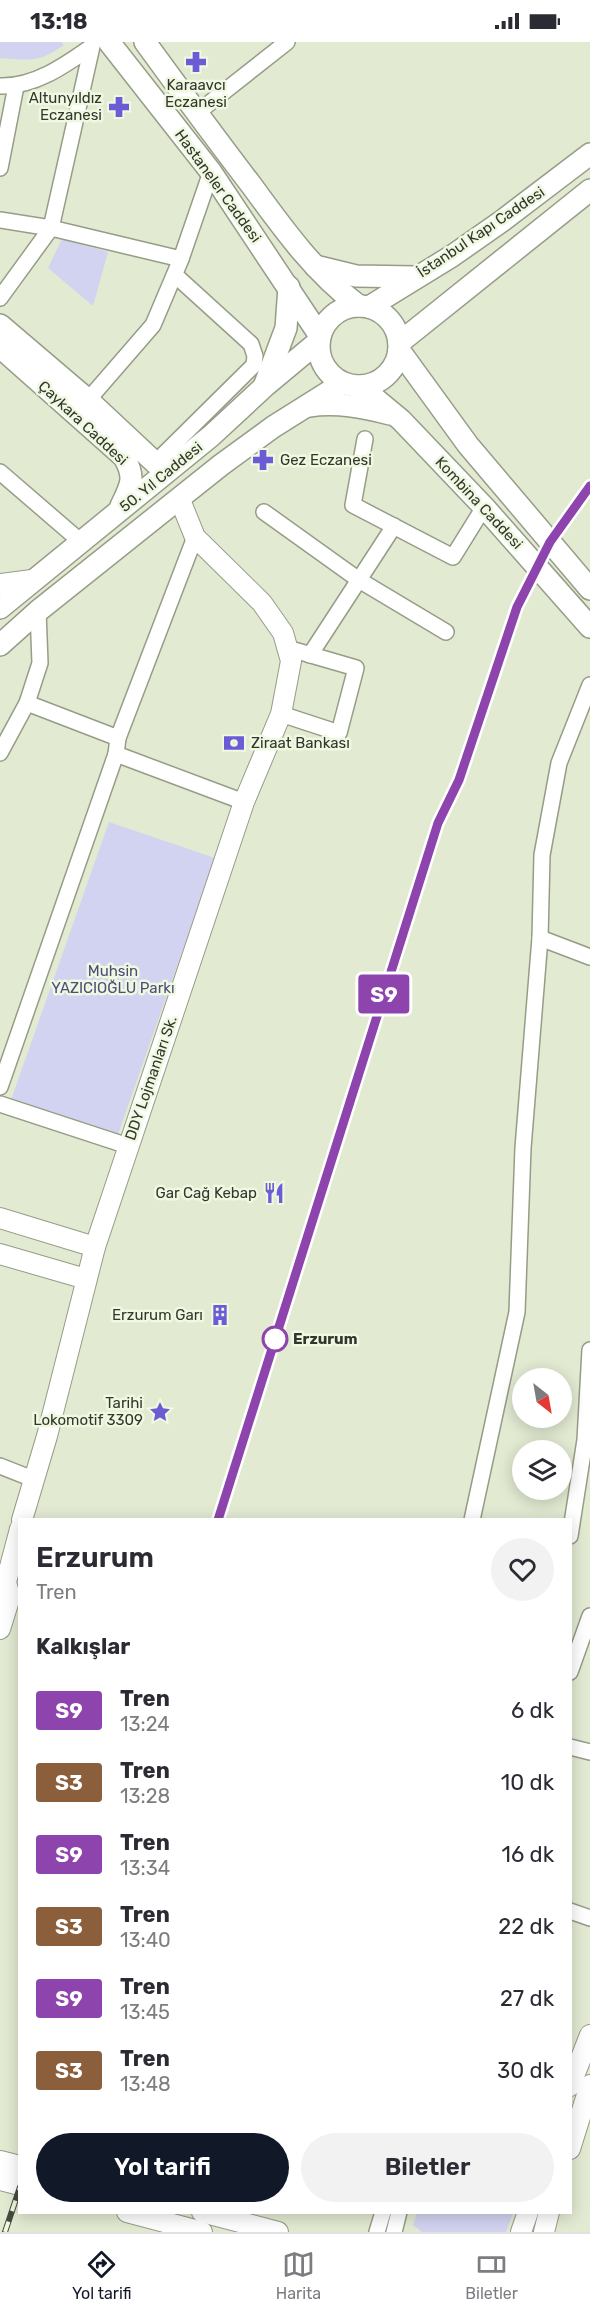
<!DOCTYPE html>
<html lang="tr">
<head>
<meta charset="utf-8">
<style>
	body { margin:0; font-family:Rubik,sans-serif; background:#f2f2f3; color:#2b2b33; height:100vh; display:flex; flex-direction:column; font-size:22px; white-space:nowrap }
	* { box-sizing:border-box; margin:0 }
	p { font-size:20px; color:#7c7c81 }
	.icon { flex:none; width:33px; height:33px; fill:none; stroke:currentColor; stroke-width:2; stroke-linecap:round; stroke-linejoin:round }
	.map { position:relative; flex:1; overflow:hidden }
	.side { position:absolute; left:18px; top:1476px; width:554px; height:696px; display:flex; flex-direction:column; background:#fff; border-radius:0px; box-shadow:0 3px 15px #0003 }
	.side>* { flex:none }
	.badge { padding:0 12px; border-radius:4px; font-size:21px; line-height:39px }
	.needle { width:39px; rotate:149deg }
	.tools { position:absolute; left:512px; top:1326px; display:grid; gap:12px }
	.tools a { display:grid; place-items:center; width:60px; height:60px; border-radius:50%; background:#fff; box-shadow:0 3px 15px #0003; font-size:30px }
	.map>.badge { position:absolute; translate:-50% -50%; box-shadow:0 0 0 3px #fff }
	h2 { padding:0 18px; font-size:22px; line-height:54px }
	.round { display:grid; place-items:center; flex:none; width:63px; height:63px; border-radius:32px; background:#f2f2f3 }
	.summary { display:flex; align-items:center; justify-content:space-between; height:102px; padding:0 18px }
	h1 { font-size:28px; font-weight:600; line-height:45px }
	.button { display:flex; gap:12px; margin-top:auto; padding:12px 18px }
	.button a { flex:1; height:69px; border-radius:36px; background:#111827; color:#fff; font-size:24px; font-weight:600; line-height:69px; text-align:center }
	.button a+a { background:#f2f2f3; color:#2b2b33 }
	ul { padding:0; list-style:none }
	li { display:flex; align-items:center; gap:18px; height:72px; padding:0 18px }
	li div { flex:1 }
	li b { display:block; font-size:22px }
	li em { font-style:normal }
	li .badge { min-width:66px; font-weight:700; text-align:center }
	.status { display:flex; justify-content:space-between; align-items:center; height:42px; padding:0 30px; background:#fff; direction:ltr }
	.status svg { height:16px; fill:currentColor }
	.tabs { display:flex; justify-content:space-around; align-items:center; height:84px; border-top:2px solid #e1e1e2; background:#fff; font-size:16px; color:#7c7c81 }
	.tabs a { display:grid; justify-items:center; gap:3px }
	.tabs .current { color:#111827 }
	.map>svg:first-child { display:block }
	.green { fill:#d2d3f0 }
	.lines { fill:none; stroke-linecap:round; stroke-linejoin:round }
	.minor-casing { stroke:#959d87; stroke-width:18 }
	.tertiary-casing { stroke:#959d87; stroke-width:22 }
	.secondary-casing { stroke:#959d87; stroke-width:24 }
	.minor { stroke:#fff; stroke-width:15 }
	.tertiary { stroke:#fff; stroke-width:20 }
	.secondary { stroke:#fff; stroke-width:21 }
	.rail-casing { stroke:#464a3f; stroke-width:6 }
	.rail { stroke:#eff8e0; stroke-width:4; stroke-dasharray:11; stroke-linecap:butt }
	.line-casing { stroke:#fff; stroke-width:14 }
	.line { stroke:#8e44ad; stroke-width:9 }
	.stop-dot { fill:#fff; stroke:#8e44ad; stroke-width:3 }
	.labels { text-anchor:middle; stroke-width:5; stroke-linejoin:round; paint-order:stroke }
	.poi-label { font-size:15px; fill:#33362d; stroke:#eff8e0; text-anchor:end }
	.street-label { font-size:15px; fill:#33362d; stroke:#eff8e0 }
	.park-label { font-size:15px; fill:#4e4d79; stroke:#eff8e0 }
	.stop-label { font-size:15px; font-weight:bold; fill:#33362d; stroke:#eff8e0; text-anchor:start }
</style>
</head>
<body>
<div class="status"><b>13:18</b><svg viewBox="0 0 49 12"><path d="M0 12V9h3v3zM5 12V6h3v6zM10 12V3h3v9zM15 12V0h3v12zM26 1h20v11H26zM47 4h2v5h-2z"/></svg></div>
<div class="map">
<svg width="590" height="2190" viewBox="0 0 590 2190">
	<rect width="100%" height="100%" fill="#e2ead2"/>
	<g class="green">
		<path d="M0 0H61L64 3C38 21 31 18 0 16Z"/>
		<path d="M62 197 108 210 93 264 48 226Z"/>
		<path d="M109 780 215 816 117 1095 11 1058Z"/>
		<path d="M417 2171V2170L513 2171 506 2190H422L413 2183Z"/>
	</g>
	<g class="lines">
		<defs>
			<g id="minor">
				<path d="M0 44C34 45 64 24 91 5"/>
				<path d="M197 71 287 0"/>
				<path d="M0 126 16 44"/>
				<path d="M0 178 51 186 181 217"/>
				<path d="M0 256 51 186 93 0"/>
				<path d="M88 358 153 283 181 217 211 130"/>
				<path d="M365 397 353 463 453 515 484 465"/>
				<path d="M156 420 254 323 255 314 251 302 175 233"/>
				<path d="M0 430 80 499"/>
				<path d="M264 470 359 538 446 590"/>
				<path d="M310 613 394 484"/>
				<path d="M27 661 118 696"/>
				<path d="M281 672 339 691 356 626 287 606"/>
				<path d="M0 711 27 661 40 621 38 569"/>
				<path d="M116 712 244 760"/>
				<path d="M540 896 590 915"/>
				<path d="M0 1045 116 712 118 696 195 495"/>
				<path d="M0 1062 128 1104"/>
				<path d="M0 1424 33 1437"/>
				<path d="M472 1478 517 1270 523 1106 540 896 542 813 559 721 590 643"/>
				<path d="M570 1494 585 1398 590 1308"/>
				<path d="M570 1630 590 1574"/>
				<path d="M570 1705 590 1710"/>
				<path d="M570 1869 590 1876"/>
				<path d="M377 2190 383 2170"/>
				<path d="M394 2190 399 2170"/>
			</g>
			<g id="tertiary">
				<path d="M0 542 32 538"/>
				<path d="M0 1176 95 1205"/>
				<path d="M0 1212 86 1237"/>
				<path d="M22 1478 47 1394 95 1205 244 760 281 672 291 619 283 591 262 561 195 495 180 458"/>
				<path d="M0 1587 10 1555 6 1540 20 1487"/>
				<path d="M570 2044 590 1993"/>
				<path d="M570 2107 590 2043"/>
				<path d="M0 2119 20 2124"/>
				<path d="M0 2138 20 2143"/>
				<path d="M127 2170 202 2190"/>
				<path d="M202 2170 278 2190"/>
				<path d="M521 2190 528 2170"/>
				<path d="M544 2190 549 2170"/>
			</g>
			<g id="secondary">
				<path d="M109 0 211 130 320 294"/>
				<path d="M145 0C180 48 216 97 252 144 284 188 315 231 359 264"/>
				<path d="M315 224 356 234 415 235"/>
				<circle cx="359" cy="304" r="40"/>
				<path d="M369 265 452 214 502 179 590 112"/>
				<path d="M0 283 88 358 165 430"/>
				<path d="M399 301 590 148"/>
				<path d="M0 305 124 415C136 436 131 443 121 464"/>
				<path d="M399 308 468 403 590 547"/>
				<path d="M265 342 286 286 289 245"/>
				<path d="M360 344 401 378 484 465 590 585"/>
				<path d="M309 364C337 360 363 365 390 372"/>
				<path d="M0 566 211 394 265 344 319 299"/>
				<path d="M0 603 38 569 221 423 273 385 343 341"/>
			</g>
		</defs>
		<use href="#minor" class="minor-casing"/>
		<use href="#tertiary" class="tertiary-casing"/>
		<use href="#secondary" class="secondary-casing"/>
		<use href="#minor" class="minor"/>
		<use href="#tertiary" class="tertiary"/>
		<use href="#secondary" class="secondary"/>
		<defs>
			<g id="rail">
				<path d="M218 1478 438 781 459 738 517 565 550 500 590 444"/>
				<path d="M5 2190 20 2145"/>
			</g>
		</defs>
		<use href="#rail" class="rail-casing"/>
		<use href="#rail" class="rail"/>
	</g>
	<g class="lines">
		<defs>
			<path id="line" d="M218 1478 438 781 459 738 517 565 550 500 590 444"/>
		</defs>
		<use href="#line" class="line-casing"/>
		<use href="#line" class="line"/>
	</g>
	<defs>
		<symbol id="pharmacy-bare" viewBox="-9 -9 18 18"><path d="M-2-6h4v4h4v4h-4v4h-4v-4h-4v-4h4Z" fill="#6b5cd6" stroke="#eff8e0" stroke-width="2.5" paint-order="stroke"/></symbol>
		<symbol id="bank-bare" viewBox="-9 -9 18 18"><path d="M-6-4H6V4H-6ZM0-2.3a2.3 2.3 0 1 0 0 4.6a2.3 2.3 0 1 0 0-4.6Z" fill="#6b5cd6" stroke="#eff8e0" stroke-width="2.5" paint-order="stroke"/></symbol>
		<symbol id="restaurant-bare" viewBox="-9 -9 18 18"><path d="M-5-6h1v4h1v-4h1v4h1v-4h1v5L-1.5 .5V6h-2V.5L-5-1ZM5-6V6H3V1.5H1.5Q1.5-4 5-6Z" fill="#6b5cd6" stroke="#eff8e0" stroke-width="2.5" paint-order="stroke"/></symbol>
		<symbol id="building-bare" viewBox="-9 -9 18 18"><path d="M-4-6H4V6H1V3H-1V6H-4ZM-2.5-4.3h1.7v1.8h-1.7ZM.8-4.3h1.7v1.8H.8ZM-2.5-1h1.7V.8h-1.7ZM.8-1h1.7V.8H.8Z" fill="#6b5cd6" stroke="#eff8e0" stroke-width="2.5" paint-order="stroke"/></symbol>
		<symbol id="sight-bare" viewBox="-9 -9 18 18"><path d="M0-6L1.8-2.2L6-1.7L2.9 1.2L3.7 5.4L0 3.3L-3.7 5.4L-2.9 1.2L-6-1.7L-1.8-2.2Z" fill="#6b5cd6" stroke="#eff8e0" stroke-width="2.5" paint-order="stroke"/></symbol>
	</defs>
	<g fill-rule="evenodd">
		<use href="#pharmacy-bare" x="181" y="5" width="30" height="30"/>
		<use href="#pharmacy-bare" x="104" y="50" width="30" height="30"/>
		<use href="#pharmacy-bare" x="248" y="403" width="30" height="30"/>
		<use href="#bank-bare" x="219" y="686" width="30" height="30"/>
		<use href="#restaurant-bare" x="259" y="1136" width="30" height="30"/>
		<use href="#building-bare" x="205" y="1258" width="30" height="30"/>
		<use href="#sight-bare" x="145" y="1355" width="30" height="30"/>
	</g>
	<circle class="stop-dot" cx="275" cy="1297" r="12"/>
	<g class="labels">
		<g class="poi-label">
			<text x="196" y="48" text-anchor="middle">Karaavcı<tspan x="196" dy="17">Eczanesi</tspan></text>
			<text x="102" y="61">Altunyıldız<tspan x="102" dy="17">Eczanesi</tspan></text>
			<text x="280" y="423" text-anchor="start">Gez Eczanesi</text>
			<text x="251" y="706" text-anchor="start">Ziraat Bankası</text>
			<text x="257" y="1156">Gar Cağ Kebap</text>
			<text x="203" y="1278">Erzurum Garı</text>
			<text x="143" y="1366">Tarihi<tspan x="143" dy="17">Lokomotif 3309</tspan></text>
		</g>
		<g class="street-label">
			<text transform="translate(218 144) rotate(54)" y="5">Hastaneler Caddesi</text>
			<text transform="translate(481 190) rotate(-34)" y="5">İstanbul Kapı Caddesi</text>
			<text transform="translate(83 381) rotate(43)" y="5">Çaykara Caddesi</text>
			<text transform="translate(161 435) rotate(-39)" y="5">50. Yıl Caddesi</text>
			<text transform="translate(479 461) rotate(47)" y="5">Kombina Caddesi</text>
			<text transform="translate(151 1036) rotate(-71)" y="5">DDY Lojmanları Sk.</text>
		</g>
		<g class="park-label">
			<text x="113" y="934">Muhsin<tspan x="113" dy="17">YAZICIOĞLU Parkı</tspan></text>
		</g>
		<g class="stop-label">
			<text x="293" y="1302">Erzurum</text>
		</g>
	</g>
</svg>
<div class="tools">
<a><svg class="needle" viewBox="-14 -14 28 28"><path d="M0-13l5 13h-10z" fill="#e53935"/><path d="M0 13l5-13h-10z" fill="#7c7c81"/></svg></a>
<a><svg class="icon" aria-label="layers" viewBox="0 0 24 24"><path d="M12 4l9 5-9 5-9-5zM3 14l9 5 9-5"/></svg></a>
</div>
<b class="badge" style="left:384px;top:952px;background:#8e44ad;color:#fff">S9</b>
<section class="side">
<div class="summary"><div><h1>Erzurum</h1><p>Tren</p></div><a class="round"><svg class="icon" aria-label="heart" viewBox="0 0 24 24"><path d="M12 20l-8-8c-3-5 5-10 8-4 3-6 11-1 8 4z"/></svg></a></div>
<h2>Kalkışlar</h2>
<ul>
<li><span class="badge" style="background:#8e44ad;color:#fff">S9</span><div><b>Tren</b><p>13:24</p></div><em>6 dk</em></li>
<li><span class="badge" style="background:#8b5e3c;color:#fff">S3</span><div><b>Tren</b><p>13:28</p></div><em>10 dk</em></li>
<li><span class="badge" style="background:#8e44ad;color:#fff">S9</span><div><b>Tren</b><p>13:34</p></div><em>16 dk</em></li>
<li><span class="badge" style="background:#8b5e3c;color:#fff">S3</span><div><b>Tren</b><p>13:40</p></div><em>22 dk</em></li>
<li><span class="badge" style="background:#8e44ad;color:#fff">S9</span><div><b>Tren</b><p>13:45</p></div><em>27 dk</em></li>
<li><span class="badge" style="background:#8b5e3c;color:#fff">S3</span><div><b>Tren</b><p>13:48</p></div><em>30 dk</em></li>
</ul>
<div class="button"><a>Yol tarifi</a><a>Biletler</a></div>
</section>
</div>
<nav class="tabs">
<a class="current"><svg class="icon" aria-label="directions" viewBox="0 0 24 24"><path d="M12 3l9 9-9 9-9-9zM9 14v-3h6M13 9l2 2-2 2"/></svg>Yol tarifi</a>
<a><svg class="icon" aria-label="map" viewBox="0 0 24 24"><path d="M3 6l6-2 6 2 6-2v14l-6 2-6-2-6 2zM9 4v14M15 6v14"/></svg>Harita</a>
<a><svg class="icon" aria-label="tickets" viewBox="0 0 24 24"><path d="M3 7h18v10H3zM15 7v10"/></svg>Biletler</a>
</nav>
</body>
</html>
